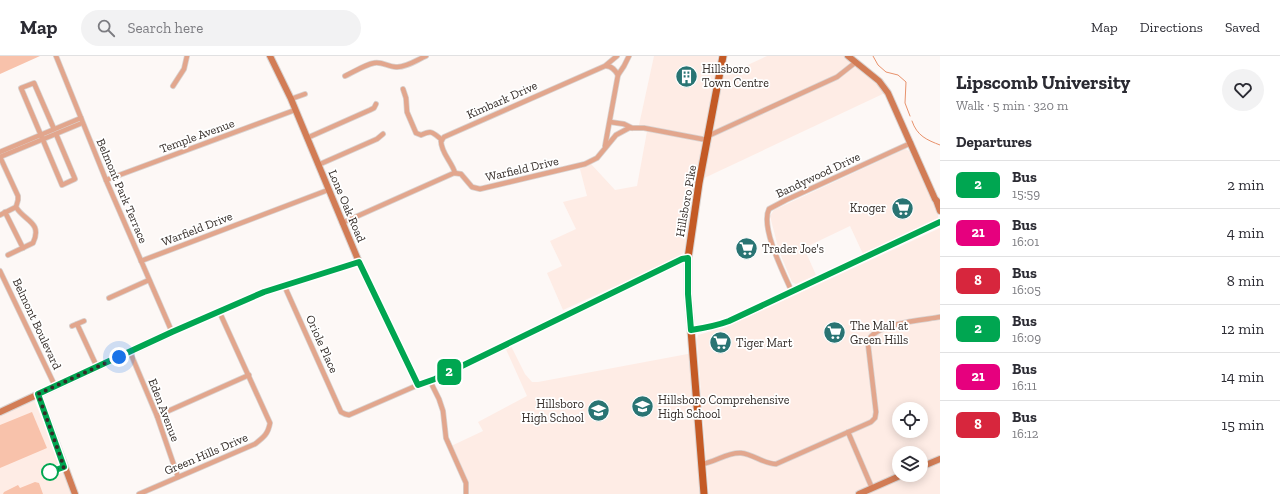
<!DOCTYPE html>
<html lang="en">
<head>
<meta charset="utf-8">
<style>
	body { margin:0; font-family:"Zilla Slab",serif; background:#f2f2f3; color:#2b2b33; height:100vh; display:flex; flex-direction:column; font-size:15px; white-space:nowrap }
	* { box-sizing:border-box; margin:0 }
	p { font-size:13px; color:#7c7c81 }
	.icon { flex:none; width:22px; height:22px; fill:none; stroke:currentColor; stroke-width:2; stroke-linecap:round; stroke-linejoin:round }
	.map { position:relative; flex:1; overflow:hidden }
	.sheet { display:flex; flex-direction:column; background:#fff; width:340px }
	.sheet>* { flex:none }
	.badge { padding:0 8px; border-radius:6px; font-size:14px; line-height:26px }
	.tools { position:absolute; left:892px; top:346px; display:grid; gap:8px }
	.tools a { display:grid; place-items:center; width:36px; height:36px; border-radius:50%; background:#fff; box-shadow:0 2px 10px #0003; font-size:20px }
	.you { position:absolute; width:20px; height:20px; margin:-10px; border:3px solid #fff; border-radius:50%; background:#1a73e8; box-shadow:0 0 0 6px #1a73e833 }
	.map>.badge { position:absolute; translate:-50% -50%; box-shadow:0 0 0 2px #fff }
	h2 { padding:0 16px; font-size:15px; line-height:36px }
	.round { display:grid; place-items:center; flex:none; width:42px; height:42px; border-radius:21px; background:#f2f2f3 }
	.head { display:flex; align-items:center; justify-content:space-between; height:68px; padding:0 16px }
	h1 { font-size:19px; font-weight:800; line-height:30px }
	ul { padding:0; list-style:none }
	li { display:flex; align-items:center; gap:12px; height:48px; padding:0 16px; border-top:1px solid #e1e1e2 }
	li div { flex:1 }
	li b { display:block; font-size:15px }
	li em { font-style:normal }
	li .badge { min-width:44px; font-weight:700; text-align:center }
	header { display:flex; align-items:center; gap:24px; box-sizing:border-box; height:56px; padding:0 20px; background:#fff; border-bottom:1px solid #e1e1e2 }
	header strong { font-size:19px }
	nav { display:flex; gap:22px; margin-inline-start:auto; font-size:14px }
	.search { width:280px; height:36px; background:#f2f2f3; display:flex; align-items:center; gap:10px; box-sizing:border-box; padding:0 14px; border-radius:22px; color:#7c7c81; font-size:15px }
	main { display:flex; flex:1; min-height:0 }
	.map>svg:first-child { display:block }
	.built { fill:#feece5; fill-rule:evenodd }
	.green { fill:#f8c2ab }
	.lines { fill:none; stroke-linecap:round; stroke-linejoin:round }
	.stream { stroke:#e8926c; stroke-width:1 }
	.street-casing { stroke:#d9d3d1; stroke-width:6 }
	.secondary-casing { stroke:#d9d3d1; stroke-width:8 }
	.primary-casing { stroke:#d9d3d1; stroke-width:9 }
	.street { stroke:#e2a68d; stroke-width:4.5 }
	.secondary { stroke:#d27c55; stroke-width:6 }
	.primary { stroke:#c45a25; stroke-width:7 }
	.line-casing { stroke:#fff; stroke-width:9 }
	.line { stroke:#00a651; stroke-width:6 }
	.walk { stroke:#332b27; stroke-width:4; stroke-dasharray:0 7.2 }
	.stop-dot { fill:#fff; stroke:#00a651; stroke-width:2 }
	.labels { text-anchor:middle; stroke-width:3.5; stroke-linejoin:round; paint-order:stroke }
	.poi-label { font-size:12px; fill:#332b27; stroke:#fff; text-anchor:start }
	.street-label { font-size:12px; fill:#332b27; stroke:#fff }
</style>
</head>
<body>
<header>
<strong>Map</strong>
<div class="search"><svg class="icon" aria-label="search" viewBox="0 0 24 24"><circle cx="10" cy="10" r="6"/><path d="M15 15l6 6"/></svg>Search here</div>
<nav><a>Map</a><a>Directions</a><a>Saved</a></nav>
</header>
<main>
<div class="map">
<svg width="940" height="438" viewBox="0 0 940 438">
	<rect width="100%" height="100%" fill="#fdf8f6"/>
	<g class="built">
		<path d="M654 0H718L684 196 680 201 563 254 547 217 562 210 550 185 576 173 563 146 587 140 580 113 591 108 615 134 637 130 648 70 639 69Z"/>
		<path d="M767 0H848L887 36 700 124 719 22Z"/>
		<path d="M905 93 909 95 938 156V162L863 198 850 170 804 192 816 219 796 228 792 226 779 195 770 160 774 154Z"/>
		<path d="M940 172V438H709L697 284 698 279 726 271ZM899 353H921V375H899ZM899 397H921V419H899Z"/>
		<path d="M509 286 525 318 532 326H538L693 297 704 438H466L467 422 449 391 483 375 478 366 527 340 504 289Z"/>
		<path d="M34 344 58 400 71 438H0V359Z"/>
	</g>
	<g class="green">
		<path d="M0 0H40L0 18Z"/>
		<path d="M32 356 47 392 0 412V369Z"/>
		<path d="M35 426 39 427 43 438H3L4 436 18 429 20 432Z"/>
	</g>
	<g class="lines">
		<g class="stream">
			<path d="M873 0 878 9 886 16 898 19 906 26 905 47 910 60"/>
			<path d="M912 65C917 80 927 84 940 89"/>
		</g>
		<defs>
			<g id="street">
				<path d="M56 0 106 124 172 276"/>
				<path d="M606 10C612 10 615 14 618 19"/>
				<path d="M345 20C354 16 364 9 374 7 382 5 388 11 396 11 405 12 417 4 426 0"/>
				<path d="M173 30 184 13 187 0"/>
				<path d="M403 33 406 42 407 56 416 77 421 79C432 74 432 76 442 84"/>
				<path d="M291 43 305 38"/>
				<path d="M610 66 624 68 632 72"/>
				<path d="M54 73 34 27 21 32 62 129 75 123 56 78"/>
				<path d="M708 80 837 21 856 6"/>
				<path d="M307 82 370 54 374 52 376 48"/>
				<path d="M605 90 618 19 624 10 629 0"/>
				<path d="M0 96 81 62"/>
				<path d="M0 101 18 140V144L16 151C24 165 43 166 33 187L8 199"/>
				<path d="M0 101 82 67"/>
				<path d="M318 109 377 83 383 78"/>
				<path d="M455 117C452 106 441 97 441 85L444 81 605 10 617 0"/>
				<path d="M106 124 295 54"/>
				<path d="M5 156 23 192"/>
				<path d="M0 159 16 151"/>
				<path d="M342 167 454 117 461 118 472 131 480 133 585 108 597 102 616 79 629 72H644L707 84"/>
				<path d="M141 205 328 134"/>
				<path d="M0 215 55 330"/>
				<path d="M284 229 341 356 345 358 349 359 418 329"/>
				<path d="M792 236C784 218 760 171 769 153L786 144 911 87"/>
				<path d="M109 242 149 224"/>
				<path d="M77 268 97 311"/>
				<path d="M72 270 84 265"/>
				<path d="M130 296 157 360 178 421"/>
				<path d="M430 325 439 343 443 355 446 382 466 427V438"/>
				<path d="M157 360 249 319"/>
				<path d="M848 376 872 432"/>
				<path d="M702 408C716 406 727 396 741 397 753 398 764 408 776 408L871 366 875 362 876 356 868 288C869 286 869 284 870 282 880 267 923 264 940 261"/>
				<path d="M139 438 255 388C264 381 268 378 270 367L219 255"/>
			</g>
			<g id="secondary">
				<path d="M270 0 291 43 359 206 418 329 435 323 682 203 688 202"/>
				<path d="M848 0 879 25 888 37 935 143 940 148"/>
				<path d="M936 144 940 155"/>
				<path d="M691 274 715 270 729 265 940 166"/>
				<path d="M38 338 75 438"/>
				<path d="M0 356 172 276 264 236 359 206"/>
				<path d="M921 411 940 403"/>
				<path d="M859 438 902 419"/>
			</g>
			<path id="primary" d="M704 438 691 274 688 238V202L699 127 723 0"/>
		</defs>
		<use href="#street" class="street-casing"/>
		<use href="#secondary" class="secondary-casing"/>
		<use href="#primary" class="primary-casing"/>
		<use href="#street" class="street"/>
		<use href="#secondary" class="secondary"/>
		<use href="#primary" class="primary"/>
	</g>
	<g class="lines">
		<defs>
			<path id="line" d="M50 416 64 411 38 338 172 276 264 236 359 206 418 329 435 323 682 203 688 202V238L691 274C704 272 716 270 729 265L940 166"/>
		</defs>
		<use href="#line" class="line-casing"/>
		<use href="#line" class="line"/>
		<path class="walk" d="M50 416 64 411 38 338 119 301"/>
	</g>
	<defs>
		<symbol id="building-disc" viewBox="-11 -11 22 22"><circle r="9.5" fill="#297473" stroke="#fff"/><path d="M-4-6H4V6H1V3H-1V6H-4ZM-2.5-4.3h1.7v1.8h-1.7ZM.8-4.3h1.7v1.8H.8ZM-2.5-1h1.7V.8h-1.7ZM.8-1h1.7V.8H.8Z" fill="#fff"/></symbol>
		<symbol id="supermarket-disc" viewBox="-11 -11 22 22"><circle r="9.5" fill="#297473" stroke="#fff"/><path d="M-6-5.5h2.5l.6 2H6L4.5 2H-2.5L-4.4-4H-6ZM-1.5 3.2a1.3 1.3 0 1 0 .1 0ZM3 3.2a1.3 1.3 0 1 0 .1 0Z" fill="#fff"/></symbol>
		<symbol id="school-disc" viewBox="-11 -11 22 22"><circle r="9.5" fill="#297473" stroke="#fff"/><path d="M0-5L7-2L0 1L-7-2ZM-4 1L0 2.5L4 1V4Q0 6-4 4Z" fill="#fff"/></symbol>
	</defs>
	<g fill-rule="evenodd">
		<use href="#building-disc" x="674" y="8" width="25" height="25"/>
		<use href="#supermarket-disc" x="890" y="140" width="25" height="25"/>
		<use href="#supermarket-disc" x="734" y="180" width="25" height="25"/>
		<use href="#supermarket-disc" x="822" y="264" width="25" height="25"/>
		<use href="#supermarket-disc" x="708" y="274" width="25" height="25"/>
		<use href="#school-disc" x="630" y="338" width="25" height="25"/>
		<use href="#school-disc" x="586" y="342" width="25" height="25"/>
	</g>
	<circle class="stop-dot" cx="50" cy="416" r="8"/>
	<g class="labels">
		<g class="poi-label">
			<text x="702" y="17">Hillsboro<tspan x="702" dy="14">Town Centre</tspan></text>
			<text x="886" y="156" text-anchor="end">Kroger</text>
			<text x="762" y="197">Trader Joe's</text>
			<text x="850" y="274">The Mall at<tspan x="850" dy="14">Green Hills</tspan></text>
			<text x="736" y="291">Tiger Mart</text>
			<text x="658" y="348">Hillsboro Comprehensive<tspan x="658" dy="14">High School</tspan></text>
			<text x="584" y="352" text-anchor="end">Hillsboro<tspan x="584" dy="14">High School</tspan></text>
		</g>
		<g class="street-label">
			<text transform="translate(502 44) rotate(-24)" y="4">Kimbark Drive</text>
			<text transform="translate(197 80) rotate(-20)" y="4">Temple Avenue</text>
			<text transform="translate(522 113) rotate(-13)" y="4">Warfield Drive</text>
			<text transform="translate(818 119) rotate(-25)" y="4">Bandywood Drive</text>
			<text transform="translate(122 135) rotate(67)" y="4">Belmont Park Terrace</text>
			<text transform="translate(686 145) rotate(-80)" y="4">Hillsboro Pike</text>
			<text transform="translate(347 150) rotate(67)" y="4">Lone Oak Road</text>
			<text transform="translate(197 173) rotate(-21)" y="4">Warfield Drive</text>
			<text transform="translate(37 268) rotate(65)" y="4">Belmont Boulevard</text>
			<text transform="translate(322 288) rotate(66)" y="4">Oriole Place</text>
			<text transform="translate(164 354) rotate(69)" y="4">Eden Avenue</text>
			<text transform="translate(206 398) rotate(-23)" y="4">Green Hills Drive</text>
		</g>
	</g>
</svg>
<div class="tools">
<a><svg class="icon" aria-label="locate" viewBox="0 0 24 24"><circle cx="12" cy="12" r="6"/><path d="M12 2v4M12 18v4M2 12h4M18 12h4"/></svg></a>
<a><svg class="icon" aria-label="layers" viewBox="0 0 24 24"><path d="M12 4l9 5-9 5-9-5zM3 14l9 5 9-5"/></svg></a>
</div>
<div class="you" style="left:119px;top:301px"></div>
<b class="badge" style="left:449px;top:316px;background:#00a651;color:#fff">2</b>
</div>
<section class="sheet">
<div class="head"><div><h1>Lipscomb University</h1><p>Walk · 5 min · 320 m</p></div><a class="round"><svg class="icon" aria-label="heart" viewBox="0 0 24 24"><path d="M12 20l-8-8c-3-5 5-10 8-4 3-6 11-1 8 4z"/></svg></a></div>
<h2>Departures</h2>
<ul>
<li><span class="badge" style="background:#00a651;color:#fff">2</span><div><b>Bus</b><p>15:59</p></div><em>2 min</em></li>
<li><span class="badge" style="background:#e6007e;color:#fff">21</span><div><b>Bus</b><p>16:01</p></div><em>4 min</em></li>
<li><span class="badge" style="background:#d7263d;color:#fff">8</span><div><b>Bus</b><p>16:05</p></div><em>8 min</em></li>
<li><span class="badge" style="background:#00a651;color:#fff">2</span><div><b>Bus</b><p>16:09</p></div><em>12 min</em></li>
<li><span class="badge" style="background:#e6007e;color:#fff">21</span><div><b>Bus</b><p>16:11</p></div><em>14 min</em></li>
<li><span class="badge" style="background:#d7263d;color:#fff">8</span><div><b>Bus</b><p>16:12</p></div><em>15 min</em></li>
</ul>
</section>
</main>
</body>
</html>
